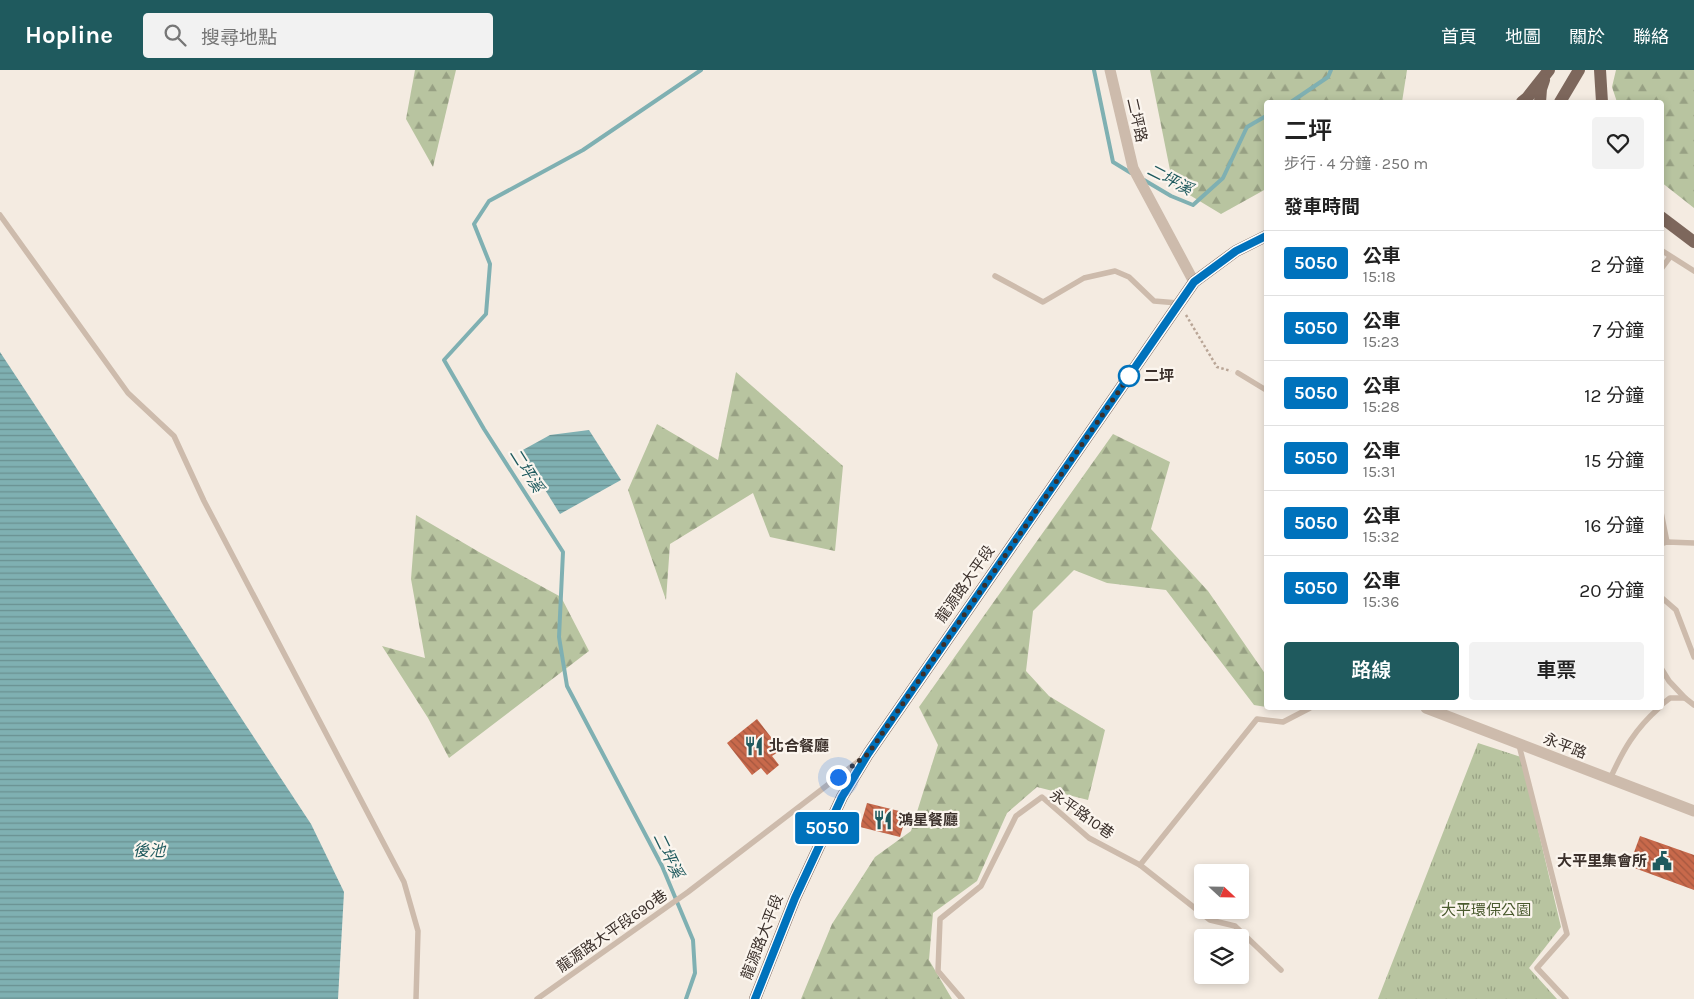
<!DOCTYPE html>
<html lang="zh-TW">
<head>
<meta charset="utf-8">
<style>
	body { margin:0; font-family:Karla,"Noto Sans TC",sans-serif; background:#f2f2f2; color:#222; height:100vh; display:flex; flex-direction:column; font-size:19px; white-space:nowrap }
	* { box-sizing:border-box; margin:0 }
	p { font-size:16px; color:#767676 }
	.icon { flex:none; width:28px; height:28px; fill:none; stroke:currentColor; stroke-width:2; stroke-linecap:round; stroke-linejoin:round }
	.map { position:relative; flex:1; overflow:hidden }
	.panel { position:absolute; left:1264px; top:30px; width:400px; height:610px; display:flex; flex-direction:column; background:#fff; border-radius:5px; box-shadow:0 2px 8px #0003 }
	.panel>* { flex:none }
	.badge { padding:0 10px; border-radius:4px; font-size:18px; line-height:32px }
	.needle { width:32px; rotate:112deg }
	.fabs { position:absolute; left:1194px; top:794px; display:grid; gap:10px }
	.fabs a { display:grid; place-items:center; width:55px; height:55px; border-radius:5px; background:#fff; box-shadow:0 2px 8px #0003; font-size:25px }
	.you { position:absolute; width:25px; height:25px; margin:-12px; border:4px solid #fff; border-radius:50%; background:#1a73e8; box-shadow:0 0 0 8px #1a73e833 }
	.map>.badge { position:absolute; translate:-50% -50%; box-shadow:0 0 0 2px #fff }
	h2 { padding:0 20px; font-size:19px; line-height:45px }
	.round { display:grid; place-items:center; flex:none; width:52px; height:52px; border-radius:5px; background:#f2f2f2 }
	.head { display:flex; align-items:center; justify-content:space-between; height:85px; padding:0 20px }
	h1 { font-size:24px; font-weight:600; line-height:38px }
	.button { display:flex; gap:10px; margin-top:auto; padding:10px 20px }
	.button a { flex:1; height:58px; border-radius:5px; background:#1f5a5e; color:#fff; font-size:20px; font-weight:600; line-height:58px; text-align:center }
	.button a+a { background:#f2f2f2; color:#222 }
	ul { padding:0; list-style:none }
	li { display:flex; align-items:center; gap:15px; height:65px; padding:0 20px; border-top:1px solid #e0e0e0 }
	li div { flex:1 }
	li b { display:block; font-size:19px }
	li em { font-style:normal }
	li .badge { min-width:55px; font-weight:700; text-align:center }
	header { display:flex; align-items:center; gap:30px; box-sizing:border-box; height:70px; padding:0 25px; background:#1f5a5e; color:#fff }
	header strong { font-size:24px }
	nav { display:flex; gap:28px; margin-inline-start:auto; font-size:18px }
	.search { width:350px; height:45px; background:#f2f2f2; display:flex; align-items:center; gap:12px; box-sizing:border-box; padding:0 18px; border-radius:5px; color:#767676; font-size:19px }
	.map>svg:first-child { display:block }
	.grass { fill:url(#grass-tufts) }
	.forest { fill:url(#forest-firs) }
	.water { fill:url(#water-rules) }
	.lines { fill:none; stroke-linecap:round; stroke-linejoin:round }
	.stream { stroke:#7fb0b2; stroke-width:4 }
	.building { fill:url(#building-back-hatch) }
	.path { stroke:#b9a596; stroke-width:2.5; stroke-dasharray:2.5 2.5; stroke-linecap:butt }
	.lane { stroke:#cdbbac; stroke-width:5.5 }
	.street { stroke:#cdbbac; stroke-width:11 }
	.primary { stroke:#7d675c; stroke-width:12 }
	.line-casing { stroke:#fff; stroke-width:11 }
	.line { stroke:#0072bc; stroke-width:8 }
	.walk { stroke:#3b302b; stroke-width:5; stroke-dasharray:0 9 }
	.stop-dot { fill:#fff; stroke:#0072bc; stroke-width:2.5 }
	.labels { text-anchor:middle; stroke-width:4.5; stroke-linejoin:round; paint-order:stroke }
	.street-label { font-size:15px; fill:#3b302b; stroke:#fbf5ee }
	.stop-label { font-size:15px; font-weight:bold; fill:#3b302b; stroke:#fbf5ee; text-anchor:start }
	.poi-label { font-size:15px; font-weight:bold; fill:#3b302b; stroke:#fbf5ee; text-anchor:start }
	.park-label { font-size:15px; fill:#4a5a2e; stroke:#fbf5ee }
	.water-label { font-size:16px; font-style:italic; fill:#1f5a5e; stroke:#fbf5ee }
</style>
</head>
<body>
<header>
<strong>Hopline</strong>
<div class="search"><svg class="icon" aria-label="search" viewBox="0 0 24 24"><circle cx="10" cy="10" r="6"/><path d="M15 15l6 6"/></svg>搜尋地點</div>
<nav><a>首頁</a><a>地圖</a><a>關於</a><a>聯絡</a></nav>
</header>
<div class="map">
<svg width="1694" height="929" viewBox="0 0 1694 929">
	<defs>
		<pattern id="grass-tufts" width="24" height="20" patternUnits="userSpaceOnUse" patternTransform="scale(1.25)"><rect width="24" height="20" fill="#b8c4a0"/><path d="M3 7l-1-3M5 7V3M7 7l1-3M15 17l-1-3M17 17v-4M19 17l1-3" fill="none" stroke="#97a083"/></pattern>
		<pattern id="forest-firs" width="22" height="20" patternUnits="userSpaceOnUse" patternTransform="scale(1.25)"><rect width="22" height="20" fill="#b8c4a0"/><path d="M5 1l3.5 6h-7zM16 11l3.5 6h-7z" fill="#97a083"/></pattern>
		<pattern id="water-rules" width="6" height="5" patternUnits="userSpaceOnUse" patternTransform="scale(1.25)"><rect width="6" height="5" fill="#7fb0b2"/><path d="M0 2.5h6" fill="none" stroke="#699091"/></pattern>
		<pattern id="building-back-hatch" width="6" height="6" patternUnits="userSpaceOnUse" patternTransform="scale(1.25)"><rect width="6" height="6" fill="#c8694b"/><path d="M-1 5l2 2M0 0l6 6M5-1l2 2" fill="none" stroke="#a4573f"/></pattern>
	</defs>
	<rect width="100%" height="100%" fill="#f4ebe1"/>
	<path class="grass" d="M1478 673 1521 687 1561 857 1529 898 1557 929H1378Z"/>
	<g class="forest">
		<path d="M415 0H456L433 97 406 49Z"/>
		<path d="M1150 0H1407L1402 32H1266V119L1221 144 1173 115Z"/>
		<path d="M1616 0H1694V138L1661 112V32H1617L1612 17Z"/>
		<path d="M736 302 843 396 835 481 770 467 753 423 670 474 666 530 628 420 657 354 718 390Z"/>
		<path d="M1113 364 1170 392 1151 459 1208 521 1266 605V637L1254 635 1166 520 1107 513 1074 500 1033 541 1026 601 1049 626 1105 660 1088 730 1037 717 1007 743 977 811 933 843 929 890 952 929H801L832 854 875 787 911 761 938 675 919 637Z"/>
		<path d="M416 445 479 482 561 527 589 581 449 688 428 648 382 576 425 588 411 509Z"/>
	</g>
	<g class="water">
		<path d="M0 282 311 754 344 822 338 929H0Z"/>
		<path d="M589 360 621 410 560 444 521 381 550 365Z"/>
	</g>
	<g class="lines">
		<g class="stream">
			<path d="M1094 0 1113 92 1131 103"/>
			<path d="M1291 32 1328 7 1331 0"/>
			<path d="M1144 110 1171 126 1193 135 1223 108 1247 57 1266 46"/>
			<path d="M686 929 695 903 693 870 662 796 567 616 559 567 563 482 484 359 444 290 486 244 490 194 474 154 489 131 583 80 701 0"/>
		</g>
	</g>
	<g class="building">
		<path d="M757 649 781 680 772 686 779 695 767 705 761 698 752 705 727 673Z"/>
		<path d="M867 733 907 743 900 767 860 757Z"/>
		<path d="M1640 766 1694 785V820L1629 796Z"/>
	</g>
	<g class="lines">
		<path class="path" d="M1186 245 1217 297 1231 301"/>
		<g class="lane">
			<path d="M0 145 128 323 174 366 204 431 404 812 418 861 416 929"/>
			<path d="M1661 180 1694 201"/>
			<path d="M1661 199 1670 187"/>
			<path d="M995 206 1043 232 1084 208 1115 201 1129 207 1154 231 1178 233"/>
			<path d="M1238 303 1266 320"/>
			<path d="M1661 442 1667 472"/>
			<path d="M1661 474 1667 472 1694 473"/>
			<path d="M1661 527 1676 540 1694 587"/>
			<path d="M1661 598 1669 611 1685 628"/>
			<path d="M1661 635 1670 628H1685L1694 635"/>
			<path d="M1519 675 1567 864 1537 898 1566 929"/>
			<path d="M1610 709C1623 680 1635 659 1659 638"/>
			<path d="M1140 795 1210 850 1235 856 1281 900"/>
			<path d="M537 929 688 822 860 690"/>
			<path d="M962 929 938 901 940 849 981 816 1016 746 1042 727 1089 768 1140 795 1257 649 1283 652 1310 638"/>
		</g>
		<g class="street">
			<path d="M1110 0 1133 98 1194 212"/>
			<path d="M1426 638 1694 741"/>
		</g>
		<g class="primary">
			<path d="M1600 0 1602 32"/>
			<path d="M1522 32 1527 28 1549 0"/>
			<path d="M1540 32 1541 19 1544 10"/>
			<path d="M1560 32 1579 0"/>
			<path d="M1661 147 1694 172"/>
			<path d="M755 929 795 828 842 727 868 684 1194 212 1236 181 1266 166"/>
		</g>
	</g>
	<g class="lines">
		<defs>
			<path id="line" d="M755 929 795 828 842 727 868 684 1194 212 1236 181 1266 166"/>
		</defs>
		<use href="#line" class="line-casing"/>
		<use href="#line" class="line"/>
		<path class="walk" d="M838 707 868 684 1132 302 1129 306"/>
	</g>
	<defs>
		<symbol id="restaurant-bare" viewBox="-9 -9 18 18"><path d="M-5-6h1v4h1v-4h1v4h1v-4h1v5L-1.5 .5V6h-2V.5L-5-1ZM5-6V6H3V1.5H1.5Q1.5-4 5-6Z" fill="#1f5a5e" stroke="#fbf5ee" stroke-width="2.5" paint-order="stroke"/></symbol>
		<symbol id="civic-bare" viewBox="-9 -9 18 18"><path d="M-.6-6.5H3V-4.5H.6V-3L4-1V1h2V6H-6V1h2V-1L-.6-3ZM-1.2 2.5V6h2.4V2.5Z" fill="#1f5a5e" stroke="#fbf5ee" stroke-width="2.5" paint-order="stroke"/></symbol>
	</defs>
	<g fill-rule="evenodd">
		<use href="#restaurant-bare" x="740" y="662" width="28" height="28"/>
		<use href="#restaurant-bare" x="869" y="736" width="28" height="28"/>
		<use href="#civic-bare" x="1648" y="777" width="28" height="28"/>
	</g>
	<circle class="stop-dot" cx="1129" cy="306" r="10"/>
	<g class="labels">
		<g class="street-label">
			<text transform="translate(1137 50) rotate(77)" y="5">二坪路</text>
			<text transform="translate(965 514) rotate(-55)" y="5">龍源路大平段</text>
			<text transform="translate(1565 676) rotate(21)" y="5">永平路</text>
			<text transform="translate(1082 744) rotate(35)" y="5">永平路10巷</text>
			<text transform="translate(612 861) rotate(-35)" y="5">龍源路大平段690巷</text>
			<text transform="translate(762 867) rotate(-69)" y="5">龍源路大平段</text>
		</g>
		<g class="stop-label">
			<text x="1144" y="311">二坪</text>
		</g>
		<g class="poi-label">
			<text x="769" y="681">北合餐廳</text>
			<text x="898" y="755">鴻星餐廳</text>
			<text x="1647" y="796" text-anchor="end">大平里集會所</text>
		</g>
		<g class="park-label">
			<text x="1486" y="845">大平環保公園</text>
		</g>
		<g class="water-label">
			<text transform="translate(1170 109) rotate(27)" y="6">二坪溪</text>
			<text transform="translate(527 400) rotate(58)" y="6">二坪溪</text>
			<text x="149" y="786">後池</text>
			<text transform="translate(669 785) rotate(64)" y="6">二坪溪</text>
		</g>
	</g>
</svg>
<div class="fabs">
<a><svg class="needle" viewBox="-14 -14 28 28"><path d="M0-13l5 13h-10z" fill="#e53935"/><path d="M0 13l5-13h-10z" fill="#767676"/></svg></a>
<a><svg class="icon" aria-label="layers" viewBox="0 0 24 24"><path d="M12 4l9 5-9 5-9-5zM3 14l9 5 9-5"/></svg></a>
</div>
<div class="you" style="left:838px;top:707px"></div>
<b class="badge" style="left:827px;top:758px;background:#0072bc;color:#fff">5050</b>
<section class="panel">
<div class="head"><div><h1>二坪</h1><p>步行 · 4 分鐘 · 250 m</p></div><a class="round"><svg class="icon" aria-label="heart" viewBox="0 0 24 24"><path d="M12 20l-8-8c-3-5 5-10 8-4 3-6 11-1 8 4z"/></svg></a></div>
<h2>發車時間</h2>
<ul>
<li><span class="badge" style="background:#0072bc;color:#fff">5050</span><div><b>公車</b><p>15:18</p></div><em>2 分鐘</em></li>
<li><span class="badge" style="background:#0072bc;color:#fff">5050</span><div><b>公車</b><p>15:23</p></div><em>7 分鐘</em></li>
<li><span class="badge" style="background:#0072bc;color:#fff">5050</span><div><b>公車</b><p>15:28</p></div><em>12 分鐘</em></li>
<li><span class="badge" style="background:#0072bc;color:#fff">5050</span><div><b>公車</b><p>15:31</p></div><em>15 分鐘</em></li>
<li><span class="badge" style="background:#0072bc;color:#fff">5050</span><div><b>公車</b><p>15:32</p></div><em>16 分鐘</em></li>
<li><span class="badge" style="background:#0072bc;color:#fff">5050</span><div><b>公車</b><p>15:36</p></div><em>20 分鐘</em></li>
</ul>
<div class="button"><a>路線</a><a>車票</a></div>
</section>
</div>
</body>
</html>
